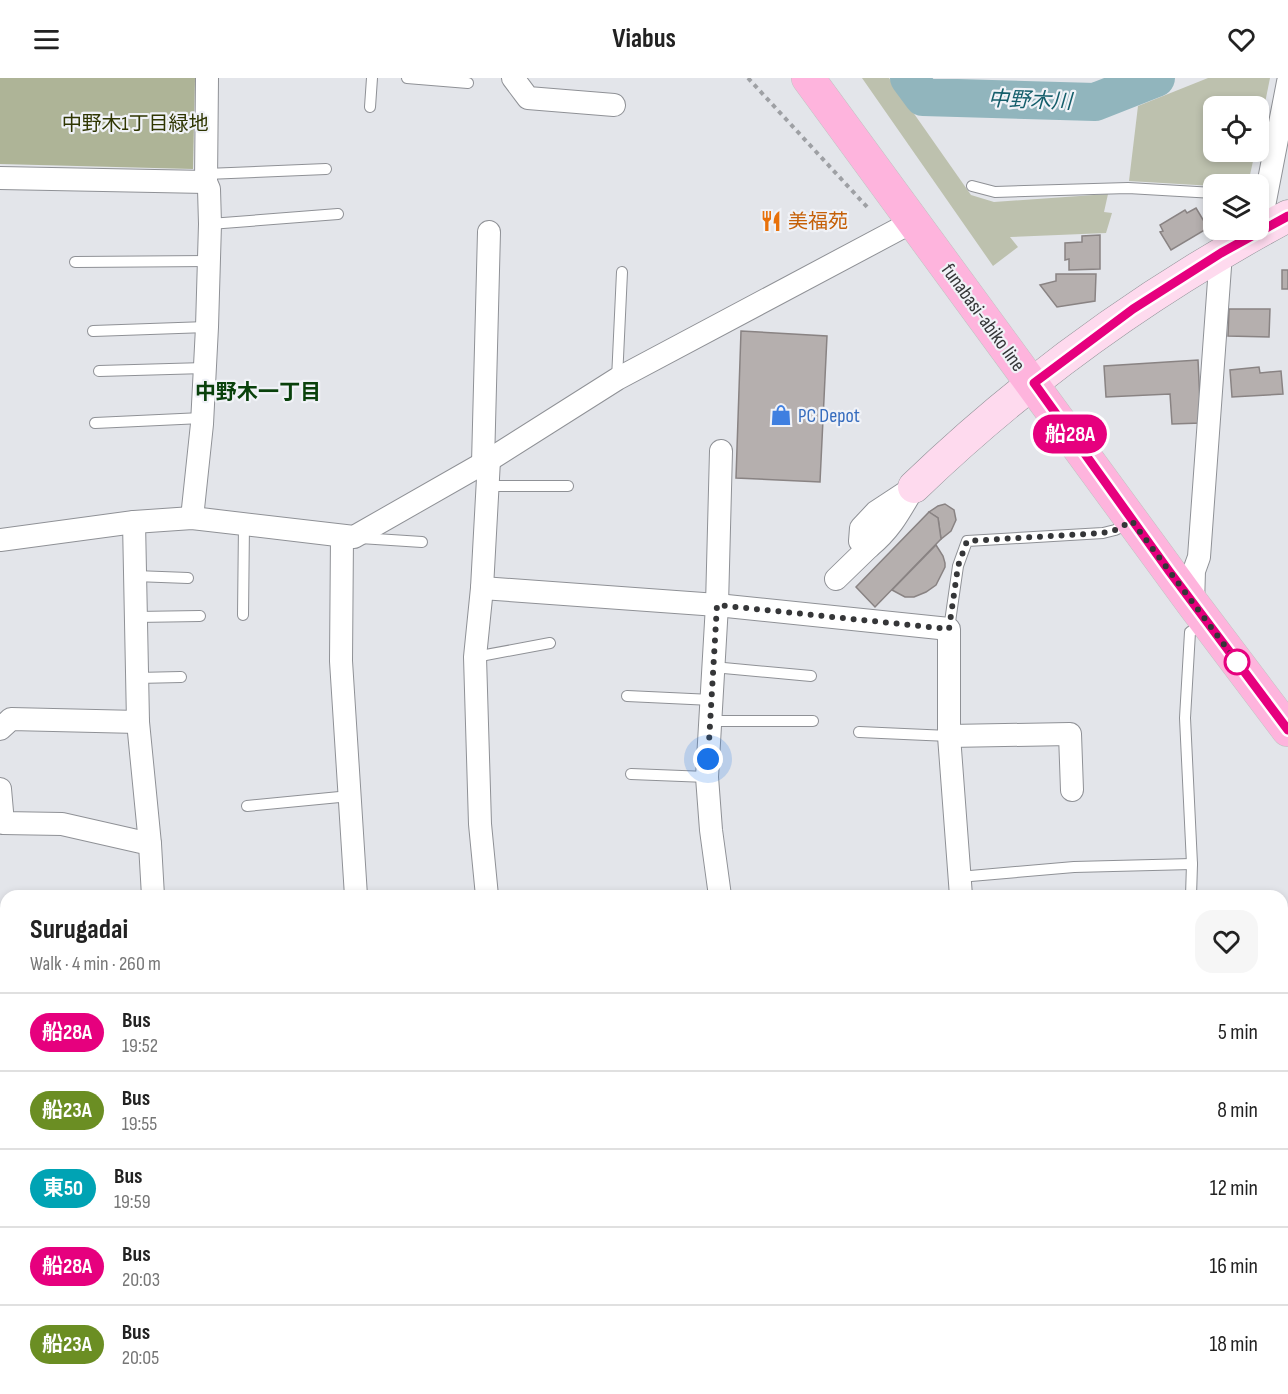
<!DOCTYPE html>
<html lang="en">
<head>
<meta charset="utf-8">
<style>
	body { margin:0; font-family:"Sofia Sans Condensed","Noto Sans JP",sans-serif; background:#f6f6f6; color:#222; height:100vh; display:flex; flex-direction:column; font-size:22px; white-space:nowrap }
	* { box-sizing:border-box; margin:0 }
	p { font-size:20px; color:#767676 }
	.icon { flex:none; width:33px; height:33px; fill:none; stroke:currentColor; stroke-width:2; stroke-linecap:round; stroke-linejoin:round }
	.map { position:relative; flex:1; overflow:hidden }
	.panel { position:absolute; left:0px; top:812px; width:1288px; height:506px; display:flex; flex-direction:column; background:#fff; border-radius:18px 18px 0 0; box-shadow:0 3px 9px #0003 }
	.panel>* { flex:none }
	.badge { padding:0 12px; border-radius:20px; font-size:21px; line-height:39px }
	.tools { position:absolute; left:1203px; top:18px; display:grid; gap:12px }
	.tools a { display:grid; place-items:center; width:66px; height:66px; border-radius:12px; background:#fff; box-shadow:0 3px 9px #0003; font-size:30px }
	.you { position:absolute; width:30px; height:30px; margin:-15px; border:4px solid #fff; border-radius:50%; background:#1a73e8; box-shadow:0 0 0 9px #1a73e833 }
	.map>.badge { position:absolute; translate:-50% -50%; box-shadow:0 0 0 3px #fff }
	.round { display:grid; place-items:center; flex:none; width:63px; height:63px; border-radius:18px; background:#f6f6f6 }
	.headline { display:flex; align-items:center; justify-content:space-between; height:102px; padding:0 30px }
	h1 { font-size:28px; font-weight:700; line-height:45px }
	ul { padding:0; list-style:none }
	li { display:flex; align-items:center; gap:18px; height:78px; padding:0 30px; border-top:2px solid #e0e0e0 }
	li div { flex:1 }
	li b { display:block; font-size:22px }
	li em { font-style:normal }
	li .badge { min-width:66px; font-weight:700; text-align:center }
	header { display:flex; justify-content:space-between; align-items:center; height:78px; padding:0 30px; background:#fff; font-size:27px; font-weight:700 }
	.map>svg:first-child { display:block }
	.green { fill:#bdc1ae }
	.forest { fill:#aeb497 }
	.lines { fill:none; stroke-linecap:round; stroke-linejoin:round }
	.river { stroke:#91b5bd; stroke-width:38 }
	.building { fill:#b5afae; stroke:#898383; stroke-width:1.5 }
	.lane-casing { stroke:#8f9196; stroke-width:12 }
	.street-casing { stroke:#8f9196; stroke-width:24 }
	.secondary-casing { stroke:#8f9196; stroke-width:33 }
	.primary-casing { stroke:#c2c3c3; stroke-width:34 }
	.path { stroke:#9ea0a4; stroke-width:4; stroke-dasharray:4.5 4.5; stroke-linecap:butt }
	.lane { stroke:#fff; stroke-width:10 }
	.street { stroke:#fff; stroke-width:22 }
	.secondary { stroke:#fedaee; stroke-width:32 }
	.primary { stroke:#feb4dd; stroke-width:33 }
	.line-casing { stroke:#fff; stroke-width:14 }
	.line { stroke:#e6007e; stroke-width:9 }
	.walk { stroke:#353638; stroke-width:6; stroke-dasharray:0 10.8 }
	.stop-dot { fill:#fff; stroke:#e6007e; stroke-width:3 }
	.labels { text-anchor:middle; stroke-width:4.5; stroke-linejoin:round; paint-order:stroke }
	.park-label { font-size:20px; fill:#2f3602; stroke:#f0f2f7 }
	.food-label { font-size:20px; fill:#c56008; stroke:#f0f2f7; text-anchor:start }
	.street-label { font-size:20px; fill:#353638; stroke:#f0f2f7 }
	.shop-label { font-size:20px; fill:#366cbe; stroke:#f0f2f7; text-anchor:start }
	.water-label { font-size:21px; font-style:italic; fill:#145e6b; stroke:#f0f2f7 }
	.neighbourhood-label { font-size:21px; font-weight:bold; fill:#09410b; stroke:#f0f2f7 }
</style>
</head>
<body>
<header><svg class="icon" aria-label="menu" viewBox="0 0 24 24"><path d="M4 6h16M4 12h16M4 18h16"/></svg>Viabus<svg class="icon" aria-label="heart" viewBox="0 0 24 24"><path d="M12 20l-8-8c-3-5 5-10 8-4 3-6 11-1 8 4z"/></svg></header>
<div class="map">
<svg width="1288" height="1316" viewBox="0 0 1288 1316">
	<rect width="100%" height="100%" fill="#e3e5ea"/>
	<g class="green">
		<path d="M862 0H889L971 117 994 124 1108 116 1104 134 1112 135 1106 155 1010 159 1018 169 993 188Z"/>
		<path d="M1208 0H1270L1259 55 1258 28H1214V74H1255L1248 106H1214L1213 108 1129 103 1138 28Z"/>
	</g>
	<path class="forest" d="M0 0H195L193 91 0 86Z"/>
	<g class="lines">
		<path class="river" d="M909 0 923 19 1095 24 1156 0"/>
	</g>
	<g class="building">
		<path d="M1196 130 1208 150 1171 172 1160 154 1163 153 1160 147 1185 132 1187 135Z"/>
		<path d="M1100 157V191L1069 192V181L1065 182V165L1082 164V158Z"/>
		<rect x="1282" y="192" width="6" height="19"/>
		<path d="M1056 196H1096L1095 223 1057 229 1040 207 1056 203Z"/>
		<path d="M1229 231H1270L1269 259 1228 258Z"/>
		<path d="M741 253 827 258 820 404 736 400Z"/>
		<path d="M1198 282 1201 345 1172 346 1170 316 1106 319 1104 288Z"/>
		<path d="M1259 289 1260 295 1281 293 1283 316 1232 319 1230 292Z"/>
		<path d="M945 426 954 432 956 442 951 453 941 461 938 440 929 434 938 428Z"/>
		<path d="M929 434 938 440 941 461 875 529 856 509Z"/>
		<path d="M936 467 943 478 945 485V489L936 507 926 514 914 519H905L892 512Z"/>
	</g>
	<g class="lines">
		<defs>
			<g id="lane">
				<path d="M407 0 468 5"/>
				<path d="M370 29 372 0"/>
				<path d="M206 96 326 91"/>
				<path d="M972 108 995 114 1128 110 1214 115"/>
				<path d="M210 146 338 136"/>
				<path d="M75 184 209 183"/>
				<path d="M93 253 207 249"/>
				<path d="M99 293 205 290"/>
				<path d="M617 301 622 194"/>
				<path d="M95 345 202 340"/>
				<path d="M487 408H568"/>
				<path d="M360 460 422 464"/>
				<path d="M135 498 188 500"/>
				<path d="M243 537 244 446"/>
				<path d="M136 539 200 538"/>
				<path d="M949 551 958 488 967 463 1103 455 1115 452 1130 445"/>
				<path d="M475 579 550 565"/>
				<path d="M713 589 811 598"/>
				<path d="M137 600 181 599"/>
				<path d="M627 618 712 622"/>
				<path d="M710 643H813"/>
				<path d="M859 654 949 658"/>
				<path d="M631 696 707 699"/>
				<path d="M247 728 350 718"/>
				<path d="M959 799 1074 789 1192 786"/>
				<path d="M1191 818 1192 786 1185 640 1190 554 1195 551 1194 541"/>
				<path d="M0 841H6"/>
				<path d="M1282 885H1288"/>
				<path d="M566 1311 568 1316"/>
				<path d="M720 1316 758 1311"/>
			</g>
			<g id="street">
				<path d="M513 0 528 20 614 27"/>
				<path d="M0 100 206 104"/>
				<path d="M1259 154 1288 4"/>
				<path d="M483 385 489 154"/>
				<path d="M914 409C900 433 891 451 869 469L860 463 861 450 876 434Z"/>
				<path d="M192 440 202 346 207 249 210 146 209 111 206 104 207 0"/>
				<path d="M134 444 138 644 150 766"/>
				<path d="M342 458 341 583 356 818"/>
				<path d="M0 462 134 444 192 440 354 459 489 382 617 301 914 143"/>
				<path d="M836 501 869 469"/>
				<path d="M482 510 717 527 949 551V658L961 818"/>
				<path d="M1193 526 1194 493 1199 479 1221 175"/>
				<path d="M0 651 11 641 138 644"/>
				<path d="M949 658 1070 656 1072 712"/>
				<path d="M0 711 3 745 62 746 150 766 153 818"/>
				<path d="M487 818 480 746 475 579 482 510 489 382"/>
				<path d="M720 818 711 752 707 699 717 527 721 373"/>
				<path d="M1282 989 1288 979"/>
				<path d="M1282 1264 1288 1268"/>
				<path d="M143 1311 144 1316"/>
				<path d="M247 1311 248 1316"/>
				<path d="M403 1311 404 1316"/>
				<path d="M795 1311V1316"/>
				<path d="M490 1316 493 1311"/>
				<path d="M1150 1316 1151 1311"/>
			</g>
			<path id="secondary" d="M914 409C1025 302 1152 211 1288 138"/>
			<path id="primary" d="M808 0 1193 526 1288 652"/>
		</defs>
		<use href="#lane" class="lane-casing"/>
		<use href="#street" class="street-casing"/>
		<use href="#secondary" class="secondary-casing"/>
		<use href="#primary" class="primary-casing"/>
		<path class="path" d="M748 0 868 130"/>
		<use href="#lane" class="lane"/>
		<use href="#street" class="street"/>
		<use href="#secondary" class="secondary"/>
		<use href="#primary" class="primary"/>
	</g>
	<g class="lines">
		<defs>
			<path id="line" d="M1288 138 1221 175 1133 231 1034 305 1169 493 1288 652"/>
		</defs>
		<use href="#line" class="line-casing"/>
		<use href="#line" class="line"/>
		<path class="walk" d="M708 681 717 527 949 551 958 488 967 463 1103 455 1115 452 1132 443 1237 584"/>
	</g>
	<defs>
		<symbol id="restaurant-bare" viewBox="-9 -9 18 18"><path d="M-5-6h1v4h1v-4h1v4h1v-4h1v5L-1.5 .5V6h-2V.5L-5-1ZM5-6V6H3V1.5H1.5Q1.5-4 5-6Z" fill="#e8710a" stroke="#f0f2f7" stroke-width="2.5" paint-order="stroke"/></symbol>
		<symbol id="shop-bare" viewBox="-9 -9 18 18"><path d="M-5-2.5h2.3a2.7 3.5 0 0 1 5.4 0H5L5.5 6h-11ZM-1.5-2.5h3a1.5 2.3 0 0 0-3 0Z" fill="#3f7fe0" stroke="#f0f2f7" stroke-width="2.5" paint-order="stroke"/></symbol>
	</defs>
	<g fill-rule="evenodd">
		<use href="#restaurant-bare" x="756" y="128" width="30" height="30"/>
		<use href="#shop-bare" x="766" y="322" width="30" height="30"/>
	</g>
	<circle class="stop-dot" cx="1237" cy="584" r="12"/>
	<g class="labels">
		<g class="park-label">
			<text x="135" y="52">中野木1丁目緑地</text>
		</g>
		<g class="food-label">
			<text x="788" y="150">美福苑</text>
		</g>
		<g class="street-label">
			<text transform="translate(984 239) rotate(54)" y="7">funabasi-abiko line</text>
		</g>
		<g class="shop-label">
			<text x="798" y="344">PC Depot</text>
		</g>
		<g class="water-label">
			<text transform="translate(1030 22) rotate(2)" y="7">中野木川</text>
		</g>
		<g class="neighbourhood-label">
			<text x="258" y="321">中野木一丁目</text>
		</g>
	</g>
</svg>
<div class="tools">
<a><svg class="icon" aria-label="locate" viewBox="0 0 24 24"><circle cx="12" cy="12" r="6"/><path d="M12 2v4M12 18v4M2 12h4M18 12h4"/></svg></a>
<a><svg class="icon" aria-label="layers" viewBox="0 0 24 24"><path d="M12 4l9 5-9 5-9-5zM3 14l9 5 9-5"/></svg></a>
</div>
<div class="you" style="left:708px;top:681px"></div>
<b class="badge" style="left:1070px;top:356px;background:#e6007e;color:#fff">船28A</b>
<section class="panel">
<div class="headline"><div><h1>Surugadai</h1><p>Walk · 4 min · 260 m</p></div><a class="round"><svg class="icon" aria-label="heart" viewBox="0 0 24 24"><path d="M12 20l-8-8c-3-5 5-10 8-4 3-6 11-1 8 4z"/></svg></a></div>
<ul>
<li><span class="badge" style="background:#e6007e;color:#fff">船28A</span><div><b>Bus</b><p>19:52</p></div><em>5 min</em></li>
<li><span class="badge" style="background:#6b8e23;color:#fff">船23A</span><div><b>Bus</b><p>19:55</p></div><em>8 min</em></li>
<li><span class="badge" style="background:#00a3b4;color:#fff">東50</span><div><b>Bus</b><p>19:59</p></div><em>12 min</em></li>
<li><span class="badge" style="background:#e6007e;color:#fff">船28A</span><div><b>Bus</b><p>20:03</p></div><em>16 min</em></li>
<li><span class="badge" style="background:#6b8e23;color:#fff">船23A</span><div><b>Bus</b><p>20:05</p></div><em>18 min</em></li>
</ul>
</section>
</div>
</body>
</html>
